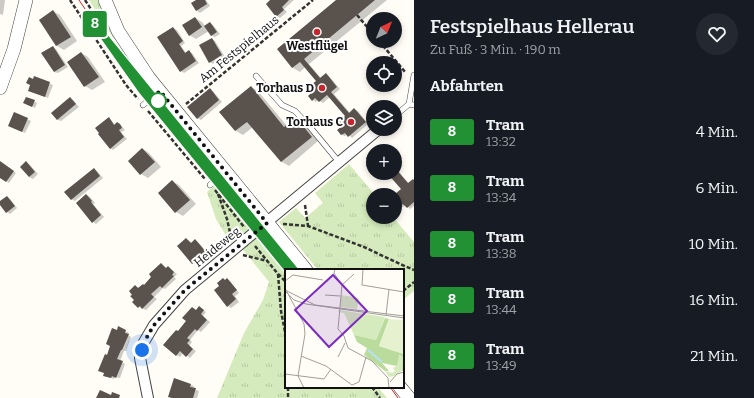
<!DOCTYPE html>
<html lang="de">
<head>
<meta charset="utf-8">
<style>
	body { margin:0; font-family:Bitter,serif; background:#242831; color:#f1f3f6; height:100vh; display:flex; flex-direction:column; font-size:15px; white-space:nowrap }
	* { box-sizing:border-box; margin:0 }
	p { font-size:13px; color:#9ea1a6 }
	.icon { flex:none; width:22px; height:22px; fill:none; stroke:currentColor; stroke-width:2; stroke-linecap:round; stroke-linejoin:round }
	.map { position:relative; flex:1; overflow:hidden }
	.panel { display:flex; flex-direction:column; background:#171b24; width:340px }
	.panel>* { flex:none }
	.badge { padding:0 8px; border-radius:3px; font-size:14px; line-height:26px }
	.needle { width:26px; rotate:43deg }
	.buttons { position:absolute; left:366px; top:12px; display:grid; gap:8px }
	.buttons a { display:grid; place-items:center; width:36px; height:36px; border-radius:50%; background:#171b24; box-shadow:0 2px 6px #0003; font-size:20px }
	.you { position:absolute; width:20px; height:20px; margin:-10px; border:3px solid #fff; border-radius:50%; background:#1a73e8; box-shadow:0 0 0 6px #1a73e833 }
	.map>.badge { position:absolute; translate:-50% -50%; box-shadow:0 0 0 2px #fff }
	h2 { padding:0 16px; font-size:15px; line-height:36px }
	.round { display:grid; place-items:center; flex:none; width:42px; height:42px; border-radius:21px; background:#242831 }
	.overview { display:flex; align-items:center; justify-content:space-between; height:68px; padding:0 16px }
	h1 { font-size:19px; font-weight:600; line-height:30px }
	ul { padding:0; list-style:none }
	li { display:flex; align-items:center; gap:12px; height:56px; padding:0 16px }
	li div { flex:1 }
	li b { display:block; font-size:15px }
	li em { font-style:normal }
	li .badge { min-width:44px; font-weight:700; text-align:center }
	main { display:flex; flex:1; min-height:0 }
	.map>svg:first-child { display:block }
	.grass { fill:url(#grass-tufts) }
	.shadow { fill:#0003 }
	.building { fill:#5a524d }
	.lines { fill:none; stroke-linecap:round; stroke-linejoin:round }
	.service-casing { stroke:#444; stroke-width:6 }
	.minor-casing { stroke:#444; stroke-width:12 }
	.tertiary-casing { stroke:#444; stroke-width:14 }
	.path { stroke:#333; stroke-width:2.5; stroke-dasharray:4 2; stroke-linecap:butt }
	.service { stroke:#fff; stroke-width:5 }
	.minor { stroke:#fff; stroke-width:10 }
	.tertiary { stroke:#fff; stroke-width:13 }
	.tram { stroke:#c4262e; stroke-width:1 }
	.line-casing { stroke:#fff; stroke-width:9 }
	.line { stroke:#229133; stroke-width:6 }
	.walk { stroke:#111; stroke-width:4; stroke-dasharray:0 7.2 }
	.poi-dot { fill:#c4262e; stroke:#fff; stroke-width:1.5 }
	.stop-dot { fill:#fff; stroke:#229133; stroke-width:2 }
	.labels { text-anchor:middle; stroke-width:4; stroke-linejoin:round; paint-order:stroke }
	.poi-label { font-size:12px; font-weight:bold; fill:#111; stroke:#fff; text-anchor:end }
	.street-label { font-size:12px; fill:#111; stroke:#fff }
	.inset-river { fill:none; stroke:#b9e0f7; stroke-width:2 }
	.inset-road { fill:none; stroke:#a09f9a; stroke-width:1 }
	.view { fill:#7b2cbf; fill-opacity:0.15; stroke:#7b2cbf; stroke-width:2 }
	.inset-edge { fill:none; stroke:#111; stroke-width:2 }
</style>
</head>
<body>
<main>
<div class="map">
<svg width="414" height="398" viewBox="0 0 414 398">
	<defs>
		<pattern id="grass-tufts" width="24" height="20" patternUnits="userSpaceOnUse"><rect width="24" height="20" fill="#d5ebbd"/><path d="M3 7l-1-3M5 7V3M7 7l1-3M15 17l-1-3M17 17v-4M19 17l1-3" fill="none" stroke="#b6c8a1"/></pattern>
	</defs>
	<rect width="100%" height="100%" fill="#fffdf5"/>
	<g class="grass">
		<path d="M89 0H100L118 36 114 39Z"/>
		<path d="M349 164 375 195H373V217H393L414 242V291L403 300V270H318L279 222 296 208 305 218 323 203 315 193Z"/>
		<path d="M215 185 251 228 231 244 216 219 207 192Z"/>
		<path d="M255 235 286 272V387H378L387 398H217L244 333 263 300 269 282 241 247Z"/>
	</g>
	<g class="shadow">
		<path d="M0 0H5L3 15 0 14Z"/>
		<path d="M198 0H206L210 6 200 13 197 11 192 4Z"/>
		<path d="M272 0H294L284 9 287 12 280 18 277 16Z"/>
		<path d="M338 0H387L309 64 321 78 326 74 329 76 340 89 334 94 350 113 354 109 358 111 368 124 352 138 348 134 345 136 342 135 339 130 342 127 346 116 330 97 323 103 318 100 316 102 313 100V93L317 81 305 67 300 72 293 68 278 49Z"/>
		<path d="M53 11 60 15 77 41 64 50 57 46 40 20Z"/>
		<path d="M195 18 202 22 205 26 210 23 213 25 220 34 215 37 212 36 209 31 196 39 189 35Z"/>
		<path d="M173 28 177 30 185 43 181 46 186 53 189 51 192 53 199 63 184 73 181 71Z"/>
		<path d="M212 39 215 41 225 57 213 64 210 62Z"/>
		<path d="M53 47 56 49 68 67 58 73 54 72Z"/>
		<path d="M81 53 88 57 105 82 92 90 85 86 68 62Z"/>
		<path d="M34 77 53 85 48 98 33 92 31 85Z"/>
		<path d="M251 87 258 91 287 126 296 118 303 122 318 141 289 166 282 162 253 127 243 135 236 131 221 112Z"/>
		<path d="M210 90 213 91 222 102 201 120 197 118Z"/>
		<path d="M70 98 73 100 79 107 61 121 58 120 52 113Z"/>
		<path d="M34 101 37 103 35 108 28 104Z"/>
		<path d="M27 119 31 121 25 133 12 127Z"/>
		<path d="M109 119 112 121 115 125 117 123 121 125 125 130 121 132 127 139 113 150 110 148Z"/>
		<path d="M143 149 149 153 161 167 148 178 141 174 129 161Z"/>
		<path d="M395 156 398 160 395 162Z"/>
		<path d="M0 162 16 173 9 183 0 177Z"/>
		<path d="M26 163 29 164 38 174 33 179 29 177Z"/>
		<path d="M395 167 409 184 414 181V206L410 209 406 205 403 207 400 206V198L402 189 388 173H395Z"/>
		<path d="M94 169 97 171 103 178 75 201 71 199Z"/>
		<path d="M172 181 179 185 196 204 183 216 176 212Z"/>
		<path d="M87 195 90 197 95 203 93 204 104 217 96 224 93 222Z"/>
		<path d="M7 197 10 199 17 208 10 214 7 212 0 203Z"/>
		<path d="M186 239 192 243 195 240 198 242 209 255 206 257 208 259 203 263 200 261 196 265 193 263Z"/>
		<path d="M168 267 177 274 174 277 176 279 165 289 163 288 154 297 157 299 146 310 139 307 136 300 135 286 139 288 144 286Z"/>
		<path d="M227 279 230 281 239 293 235 296 239 302 231 308 228 306 226 281Z"/>
		<path d="M202 309 206 312 203 316 210 322 201 332 198 330 190 340 192 342 189 346 196 351 190 358 183 353 180 357 176 355 178 332 196 310Z"/>
		<path d="M119 328 129 333 128 335 131 337 126 351H124L120 361 125 364 120 378 115 377 114 379 108 377 107 356Z"/>
		<path d="M175 380 194 386 193 389 199 391 197 398H172Z"/>
	</g>
	<g class="building">
		<path d="M196 0H205L207 4 196 11 191 3Z"/>
		<path d="M270 0H289L282 7 284 10 276 17 266 4Z"/>
		<path d="M336 0H375L304 59 320 78 326 73 337 87 331 92 349 113 354 108 366 122 348 137 345 133 341 135 337 130 341 127 337 122 345 116 327 95 319 102 315 98 312 101 308 96 311 93 307 88 316 81 300 62 292 68 277 49Z"/>
		<path d="M53 10 71 37 56 46 39 20Z"/>
		<path d="M195 17 202 27 189 36 182 25Z"/>
		<path d="M210 22 217 32 211 36 204 26Z"/>
		<path d="M173 27 183 41 179 44 185 53 189 50 196 61 180 72 157 37Z"/>
		<path d="M212 38 222 55 209 63 199 45Z"/>
		<path d="M53 46 65 65 54 72 41 53Z"/>
		<path d="M81 52 99 77 84 87 67 62Z"/>
		<path d="M34 76 50 82 45 97 28 91 30 85 26 83 29 77 33 79Z"/>
		<path d="M251 86 284 127 296 117 312 137 281 162 247 122 235 131 219 112Z"/>
		<path d="M210 88 219 100 197 119 187 107Z"/>
		<path d="M26 97 35 100 32 107 23 103Z"/>
		<path d="M70 97 76 104 57 120 51 113Z"/>
		<path d="M14 112 28 118 22 132 8 126Z"/>
		<path d="M109 117 114 125 117 122 120 124 122 128 119 130 124 137 110 149 98 134 99 133 95 128Z"/>
		<path d="M384 144 390 151H375Z"/>
		<path d="M142 148 155 162 140 175 128 161Z"/>
		<path d="M373 152V169L371 171 366 165 369 163 366 158Z"/>
		<path d="M0 161 14 171 6 182 0 178Z"/>
		<path d="M26 161 35 172 29 177 20 167Z"/>
		<path d="M94 168 100 176 71 200 64 192Z"/>
		<path d="M395 168 408 183 413 179 414 180V202L407 208 403 204 400 206 395 201 399 198 395 194 401 189 387 173H395Z"/>
		<path d="M172 180 190 200 175 213 158 193Z"/>
		<path d="M86 194 92 201 91 202 101 215 92 223 76 203Z"/>
		<path d="M7 196 15 206 6 213 0 205V201Z"/>
		<path d="M186 238 191 243 195 239 206 252 204 255 205 257 199 262 197 260 192 264 177 246Z"/>
		<path d="M161 263 166 268 168 266 174 272 172 275 174 276 162 288 160 286 151 294 154 297 142 309 140 306 138 308 132 302 134 300 130 296 132 295 129 291 135 285 138 288 143 284 144 285 151 277 149 274Z"/>
		<path d="M223 278 225 280 227 278 237 290 232 294 236 299 227 307 214 290 219 286 217 283Z"/>
		<path d="M199 306 204 310 201 314 207 320 197 331 195 329 187 338 190 340 187 343 193 349 186 357 180 351 176 356 163 345 176 330 178 331 186 321 182 318 192 307 196 310Z"/>
		<path d="M118 326 126 330 125 333 129 334 122 350H121L117 359 123 361 116 378 112 376 111 378 103 376 104 373 98 371 105 354 107 355 110 346 106 344 112 328 117 330Z"/>
		<path d="M174 378 191 384 190 387 196 388 193 398H172L168 397Z"/>
		<path d="M100 390 111 395 112 392 120 395 119 398H96Z"/>
	</g>
	<g class="lines">
		<defs>
			<g id="service">
				<path d="M256 76 282 105 295 111 310 127 339 162"/>
				<path d="M409 104 414 75"/>
				<path d="M143 105 159 92"/>
				<path d="M395 116 409 104 414 105"/>
				<path d="M210 185 225 172"/>
			</g>
			<path id="minor" d="M148 398 140 358 144 342 154 325 185 290 379 129"/>
			<g id="tertiary">
				<path d="M105 0 118 31 149 78 306 270"/>
				<path d="M0 88 14 49 26 0"/>
				<path d="M400 387 409 398"/>
			</g>
		</defs>
		<use href="#service" class="service-casing"/>
		<use href="#minor" class="minor-casing"/>
		<use href="#tertiary" class="tertiary-casing"/>
		<g class="path">
			<path d="M70 0 126 85 138 99"/>
			<path d="M85 0 100 23"/>
			<path d="M357 15 373 34"/>
			<path d="M379 41 406 73"/>
			<path d="M186 104 313 0"/>
			<path d="M148 111 205 179"/>
			<path d="M215 190 244 227"/>
			<path d="M218 194 227 219 231 237"/>
			<path d="M305 205 308 226"/>
			<path d="M283 224 308 226 364 247 400 264 414 270"/>
			<path d="M255 246 278 274 286 282"/>
			<path d="M243 255 267 261"/>
			<path d="M278 274 281 311 286 337"/>
			<path d="M403 291 414 282"/>
			<path d="M288 387V398"/>
			<path d="M372 387 380 398"/>
		</g>
		<use href="#service" class="service"/>
		<use href="#minor" class="minor"/>
		<use href="#tertiary" class="tertiary"/>
		<g class="tram">
			<path d="M79 0 134 81 288 270"/>
			<path d="M140 79 170 117"/>
			<path d="M390 387 398 398"/>
		</g>
	</g>
	<g class="lines">
		<defs>
			<path id="line" d="M288 270 141 90 93 22 295 270"/>
		</defs>
		<use href="#line" class="line-casing"/>
		<use href="#line" class="line"/>
		<path class="walk" d="M142 350 144 342 154 325 185 290 267 223 160 91 154 96 158 101"/>
	</g>
	<g class="poi-dot">
		<circle cx="317" cy="32" r="4"/>
		<circle cx="322" cy="88" r="4"/>
		<circle cx="351" cy="122" r="4"/>
	</g>
	<circle class="stop-dot" cx="158" cy="101" r="8"/>
	<g class="labels">
		<g class="poi-label">
			<text x="317" y="50" text-anchor="middle">Westflügel</text>
			<text x="314" y="92">Torhaus D</text>
			<text x="343" y="126">Torhaus C</text>
		</g>
		<g class="street-label">
			<text transform="translate(239 49) rotate(-39)" y="4">Am Festspielhaus</text>
			<text transform="translate(217 247) rotate(-39)" y="4">Heideweg</text>
		</g>
	</g>
	<g transform="translate(285 269)">
		<rect width="119" height="119" fill="#fffdf5"/>
		<path d="M56 26 74 29 72 40 55 38ZM54 41 100 48 91 71 69 66 59 44 53 43ZM113 86 118 88 119 100 109 107 104 108 100 102 107 104 110 102 108 99 112 97Z" fill="#d5ebbd"/>
		<path d="M100 49 104 50 94 77 119 85V101L117 102 118 88 114 86 112 97 97 94 104 102H100L79 86 82 79 72 73 69 66 91 71Z" fill="#b9dc9c"/>
		<path d="M104 50 119 51V85L94 77Z" fill="#e6f2cf"/>
		<path class="inset-river" d="M83 81 97 93"/>
		<path class="inset-road" d="M50 0 49 4 57 16M78 0 77 16 119 23M69 5 57 16 53 60 59 67 63 79 87 92 103 109 104 119M0 12 8 6 38 11M0 19 19 55 20 65 13 107 19 119M0 22 9 31 21 35 119 49M2 22 30 36 119 47M40 26 55 27M101 46 104 20M16 87 41 97 67 116 74 113 81 88M53 88 60 74M0 105 39 110 46 100M105 113 112 105 119 103"/>
		<path class="view" d="M48 6 82 42 44 78 10 41Z"/>
		<rect width="119" height="119" class="inset-edge"/>
	</g>
</svg>
<div class="buttons">
<a><svg class="needle" viewBox="-14 -14 28 28"><path d="M0-13l5 13h-10z" fill="#e53935"/><path d="M0 13l5-13h-10z" fill="#9ea1a6"/></svg></a>
<a><svg class="icon" aria-label="locate" viewBox="0 0 24 24"><circle cx="12" cy="12" r="6"/><path d="M12 2v4M12 18v4M2 12h4M18 12h4"/></svg></a>
<a><svg class="icon" aria-label="layers" viewBox="0 0 24 24"><path d="M12 4l9 5-9 5-9-5zM3 14l9 5 9-5"/></svg></a>
<a>+</a>
<a>−</a>
</div>
<div class="you" style="left:142px;top:350px"></div>
<b class="badge" style="left:95px;top:24px;background:#229133;color:#fff">8</b>
</div>
<section class="panel">
<div class="overview"><div><h1>Festspielhaus Hellerau</h1><p>Zu Fuß · 3 Min. · 190 m</p></div><a class="round"><svg class="icon" aria-label="heart" viewBox="0 0 24 24"><path d="M12 20l-8-8c-3-5 5-10 8-4 3-6 11-1 8 4z"/></svg></a></div>
<h2>Abfahrten</h2>
<ul>
<li><span class="badge" style="background:#229133;color:#fff">8</span><div><b>Tram</b><p>13:32</p></div><em>4 Min.</em></li>
<li><span class="badge" style="background:#229133;color:#fff">8</span><div><b>Tram</b><p>13:34</p></div><em>6 Min.</em></li>
<li><span class="badge" style="background:#229133;color:#fff">8</span><div><b>Tram</b><p>13:38</p></div><em>10 Min.</em></li>
<li><span class="badge" style="background:#229133;color:#fff">8</span><div><b>Tram</b><p>13:44</p></div><em>16 Min.</em></li>
<li><span class="badge" style="background:#229133;color:#fff">8</span><div><b>Tram</b><p>13:49</p></div><em>21 Min.</em></li>
</ul>
</section>
</main>
</body>
</html>
